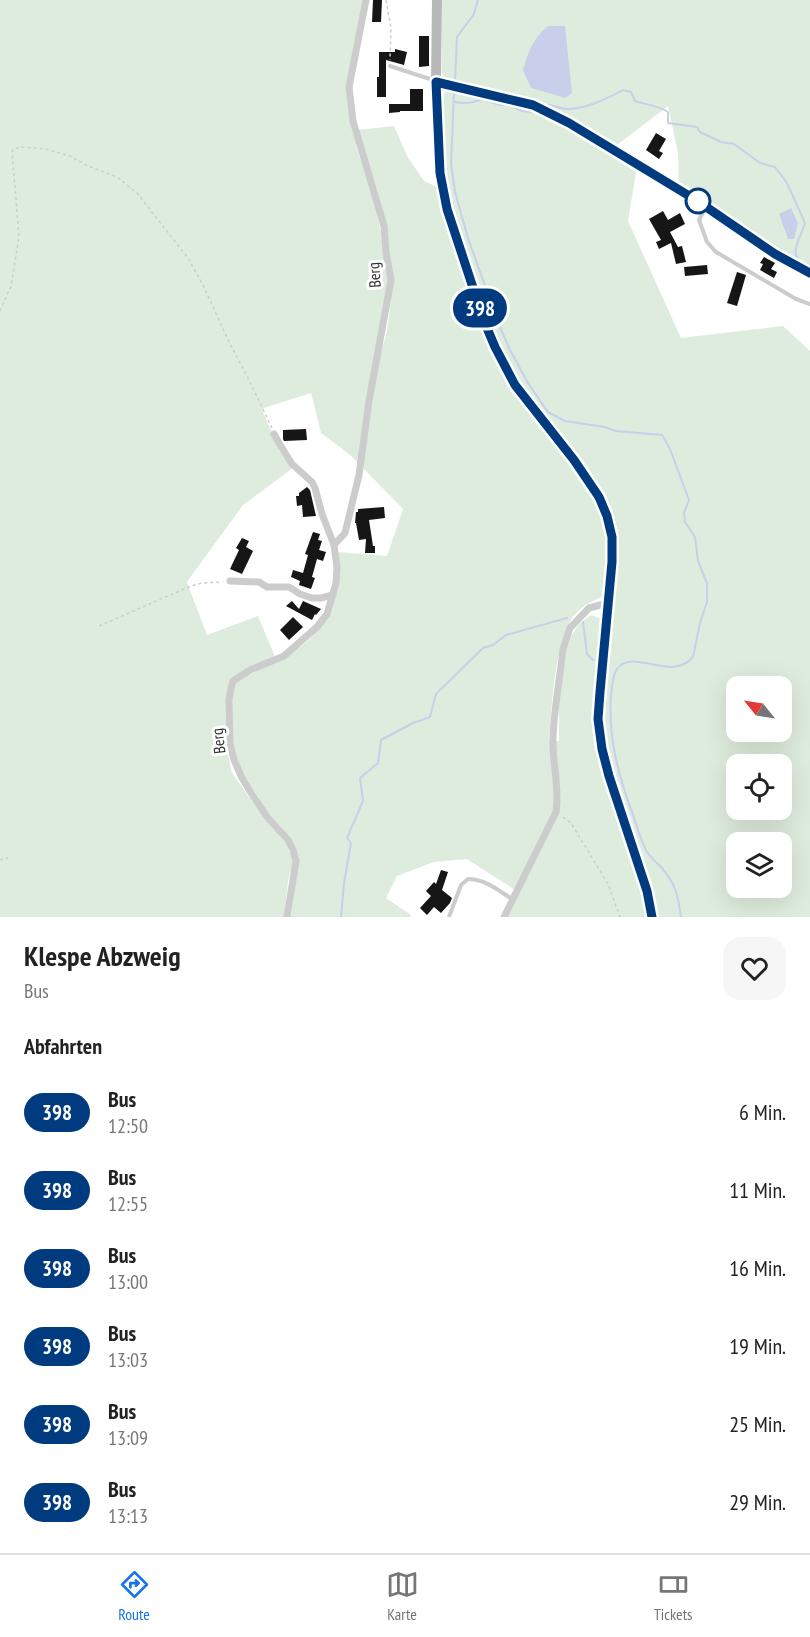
<!DOCTYPE html>
<html lang="de">
<head>
<meta charset="utf-8">
<style>
	body { margin:0; font-family:"PT Sans Narrow",sans-serif; background:#f6f6f6; color:#222; height:100vh; display:flex; flex-direction:column; font-size:22px; white-space:nowrap }
	* { box-sizing:border-box; margin:0 }
	p { font-size:20px; color:#767676 }
	.icon { flex:none; width:33px; height:33px; fill:none; stroke:currentColor; stroke-width:2; stroke-linecap:round; stroke-linejoin:round }
	.map { position:relative; height:917px; overflow:hidden }
	.sheet { display:flex; flex-direction:column; background:#fff; flex:1 }
	.sheet>* { flex:none }
	.badge { padding:0 12px; border-radius:20px; font-size:21px; line-height:39px }
	.needle { width:39px; rotate:300deg }
	.tools { position:absolute; left:726px; top:676px; display:grid; gap:12px }
	.tools a { display:grid; place-items:center; width:66px; height:66px; border-radius:12px; background:#fff; box-shadow:0 6px 24px #0002; font-size:30px }
	.map>.badge { position:absolute; translate:-50% -50%; box-shadow:0 0 0 3px #fff }
	h2 { padding:0 24px; font-size:22px; line-height:54px }
	.round { display:grid; place-items:center; flex:none; width:63px; height:63px; border-radius:18px; background:#f6f6f6 }
	.head { display:flex; align-items:center; justify-content:space-between; height:102px; padding:0 24px }
	h1 { font-size:28px; font-weight:800; line-height:45px }
	ul { padding:0; list-style:none }
	li { display:flex; align-items:center; gap:18px; height:78px; padding:0 24px }
	li div { flex:1 }
	li b { display:block; font-size:22px }
	li em { font-style:normal }
	li .badge { min-width:66px; font-weight:700; text-align:center }
	.tabs { display:flex; justify-content:space-around; align-items:center; height:84px; border-top:2px solid #e0e0e0; background:#fff; font-size:16px; color:#767676 }
	.tabs a { display:grid; justify-items:center; gap:3px }
	.tabs .selected { color:#1a73e8 }
	.map>svg:first-child { display:block }
	.green { fill:#deecdd; fill-rule:evenodd }
	.water { fill:#c9ceeb }
	.lines { fill:none; stroke-linecap:round; stroke-linejoin:round }
	.stream { stroke:#c9ceeb; stroke-width:2 }
	.building { fill:#161616 }
	.path { stroke:#ccc; stroke-width:1.5; stroke-dasharray:3 3; stroke-linecap:butt }
	.service { stroke:#ccc; stroke-width:4 }
	.minor { stroke:#ccc; stroke-width:7 }
	.secondary { stroke:#b9b9b9; stroke-width:10 }
	.line-casing { stroke:#fff; stroke-width:14 }
	.line { stroke:#003b80; stroke-width:9 }
	.stop-dot { fill:#fff; stroke:#003b80; stroke-width:3 }
	.labels { text-anchor:middle; stroke-width:6; stroke-linejoin:round; paint-order:stroke }
	.street-label { font-size:16px; fill:#2f2f2f; stroke:#fff }
</style>
</head>
<body>
<div class="map">
<svg width="810" height="917" viewBox="0 0 810 917">
	<rect width="100%" height="100%" fill="#fff"/>
	<g class="green">
		<path d="M0 0H367L347 87 357 149 375 201 389 275 359 464 349 454 321 433 311 393 264 408 262 410 277 444 293 468 243 505 187 582 207 635 258 616 276 659 232 679 228 693 227 749 232 773 252 801 286 843 293 861 288 882 284 917H0Z"/>
		<path d="M442 0H810V269L784 261 679 188 678 153 668 106 613 148 557 114 446 81 442 73Z"/>
		<path d="M446 89C475 95 505 98 532 108 569 123 603 147 637 167L628 221 681 338 783 326 810 351V917H505L515 890 467 859 434 862 397 876 386 898 411 915 410 917H291L298 860 241 770 233 753 232 693 235 682C278 658 322 650 334 594 337 581 337 566 338 552L387 556 403 509 362 467 379 361 387 331 391 299V275L382 221 356 130 394 126 407 156 424 181 439 188 511 386 598 503 607 541 605 595C596 600 584 604 577 612 554 636 552 708 549 741H559V699L567 642 580 623 591 615 602 619 593 713 602 716 609 653 607 503 589 471 549 423 516 377 489 322 444 175 442 97ZM736 687H782V732H736ZM736 765H782V810H736ZM736 843H782V888H736Z"/>
	</g>
	<g class="water">
		<path d="M548 26H565L572 93 565 98 531 88 523 70C528 52 533 38 548 26Z"/>
		<path d="M791 208 798 223 794 239H788L779 214Z"/>
	</g>
	<g class="lines">
		<g class="stream">
			<path d="M455 81 457 37 474 14 478 0"/>
			<path d="M454 93 451 164 455 192 468 238 499 325 510 350 528 383 548 412 565 421 605 427 616 431 662 435 670 449 689 500 684 513 685 522 695 537 698 561 707 583V602L700 623 693 657C671 683 634 647 617 669 612 676 612 688 611 696 608 737 618 774 632 812 636 823 639 835 644 846 647 855 655 861 661 867 676 884 678 896 681 917"/>
			<path d="M455 102C464 104 473 103 482 99L500 105H510L522 111 532 112"/>
			<path d="M549 105C555 106 562 109 568 109 583 110 611 97 623 90L631 92 635 101C647 105 657 105 668 112V123L697 127 700 132 721 142 734 144 760 163 775 167 787 183 805 223C800 239 784 261 810 265"/>
			<path d="M583 622 587 654 593 660"/>
			<path d="M341 917 344 883 351 843 347 838 363 801 360 778 378 763 381 740 413 723 430 717 436 694 483 648 493 645 506 635 567 618"/>
		</g>
	</g>
	<g class="building">
		<path d="M373 0H382L381 22H372Z"/>
		<path d="M419 36H429V66L419 67Z"/>
		<path d="M395 49 407 52 404 65 386 60V97H377V77H379V52H395Z"/>
		<path d="M410 89H423V111H400V112L389 113V104H410Z"/>
		<path d="M656 133 666 139 659 151 663 153 659 159 646 150Z"/>
		<path d="M663 211 668 220 680 213 685 224 670 232 678 247 682 246 686 262 676 264 671 243 659 249 656 242 661 240 649 219Z"/>
		<path d="M764 257 775 263 771 269 777 272 774 278 760 270 763 264 760 263Z"/>
		<path d="M707 265 708 274 685 276 684 267Z"/>
		<path d="M737 272 746 275 737 306 727 303Z"/>
		<path d="M306 429 307 440 284 441 283 439V430Z"/>
		<path d="M307 487 310 490 316 516 303 517 302 505 297 506 296 496H299V493Z"/>
		<path d="M384 507 385 518 369 520 373 546H375V553H365L366 539 359 540 356 523H355L356 512H358V509Z"/>
		<path d="M313 532 320 534 318 540 322 541 319 550 326 552 323 561 317 559 312 577 315 578 311 589 299 585 300 581 291 577 293 570 303 573 308 555 305 554Z"/>
		<path d="M242 538 249 541 246 547 253 551 242 574 230 569 239 550 236 548Z"/>
		<path d="M292 601 299 609 303 601 321 609 316 615 315 614 312 620 286 606Z"/>
		<path d="M293 617 303 627 289 640 280 630Z"/>
		<path d="M441 870 448 872 442 890 452 898 450 903 441 913 434 907 427 915 420 908 431 896 426 891 434 882 436 884Z"/>
	</g>
	<g class="lines">
		<g class="path">
			<path d="M386 0 391 28 390 60"/>
			<path d="M0 311 11 286 19 237 12 151 19 147 46 149 70 156 86 165 117 177 137 193 188 258 203 285 230 344 248 378 272 428"/>
			<path d="M99 626 191 586 202 583 223 582"/>
			<path d="M563 817 571 823 608 884 620 917"/>
			<path d="M0 860 8 858"/>
		</g>
		<g class="service">
			<path d="M390 66 436 81"/>
			<path d="M706 206 699 220 707 242 716 252 796 299 810 304"/>
			<path d="M449 917 461 885 468 879C485 879 498 890 512 899"/>
		</g>
		<g class="minor">
			<path d="M436 82 533 105 569 123 696 200 775 254 810 273"/>
			<path d="M274 434 279 443 292 464 312 482 315 488 322 514 334 545 337 567 336 583 327 614 317 627 284 656 250 670 233 681 231 688 229 700 230 744 234 760 242 778 253 796 268 818 288 840 293 850 296 861 287 917"/>
			<path d="M334 545 345 533 359 475 369 401 391 280 386 252 384 226 353 121 349 87 366 0"/>
			<path d="M230 581 259 582 267 587H289L300 594 312 598H321L333 595"/>
			<path d="M504 917 556 812C560 788 552 762 553 738 554 708 560 678 563 649L570 628 589 608 608 603"/>
		</g>
		<path class="secondary" d="M437 0 436 82 440 173 447 209 459 245 484 322 495 347 515 385 574 460 599 497 607 516 612 537V562L600 691 598 719 602 749 609 776 647 891 653 917"/>
	</g>
	<g class="lines">
		<defs>
			<path id="line" d="M652 917 647 891 609 776 602 749 598 719 600 692 612 562V537L607 516 599 497 574 460 515 385 495 347 484 321 447 209 440 173 436 82 533 105 569 123 696 200 775 254 810 273"/>
		</defs>
		<use href="#line" class="line-casing"/>
		<use href="#line" class="line"/>
	</g>
	<circle class="stop-dot" cx="698" cy="201" r="12"/>
	<g class="labels">
		<g class="street-label">
			<text transform="translate(374 275) rotate(-94)" y="6">Berg</text>
			<text transform="translate(218 741) rotate(-97)" y="6">Berg</text>
		</g>
	</g>
</svg>
<div class="tools">
<a><svg class="needle" viewBox="-14 -14 28 28"><path d="M0-13l5 13h-10z" fill="#e53935"/><path d="M0 13l5-13h-10z" fill="#767676"/></svg></a>
<a><svg class="icon" aria-label="locate" viewBox="0 0 24 24"><circle cx="12" cy="12" r="6"/><path d="M12 2v4M12 18v4M2 12h4M18 12h4"/></svg></a>
<a><svg class="icon" aria-label="layers" viewBox="0 0 24 24"><path d="M12 4l9 5-9 5-9-5zM3 14l9 5 9-5"/></svg></a>
</div>
<b class="badge" style="left:480px;top:308px;background:#003b80;color:#fff">398</b>
</div>
<section class="sheet">
<div class="head"><div><h1>Klespe Abzweig</h1><p>Bus</p></div><a class="round"><svg class="icon" aria-label="heart" viewBox="0 0 24 24"><path d="M12 20l-8-8c-3-5 5-10 8-4 3-6 11-1 8 4z"/></svg></a></div>
<h2>Abfahrten</h2>
<ul>
<li><span class="badge" style="background:#003b80;color:#fff">398</span><div><b>Bus</b><p>12:50</p></div><em>6 Min.</em></li>
<li><span class="badge" style="background:#003b80;color:#fff">398</span><div><b>Bus</b><p>12:55</p></div><em>11 Min.</em></li>
<li><span class="badge" style="background:#003b80;color:#fff">398</span><div><b>Bus</b><p>13:00</p></div><em>16 Min.</em></li>
<li><span class="badge" style="background:#003b80;color:#fff">398</span><div><b>Bus</b><p>13:03</p></div><em>19 Min.</em></li>
<li><span class="badge" style="background:#003b80;color:#fff">398</span><div><b>Bus</b><p>13:09</p></div><em>25 Min.</em></li>
<li><span class="badge" style="background:#003b80;color:#fff">398</span><div><b>Bus</b><p>13:13</p></div><em>29 Min.</em></li>
</ul>
</section>
<nav class="tabs">
<a class="selected"><svg class="icon" aria-label="directions" viewBox="0 0 24 24"><path d="M12 3l9 9-9 9-9-9zM9 14v-3h6M13 9l2 2-2 2"/></svg>Route</a>
<a><svg class="icon" aria-label="map" viewBox="0 0 24 24"><path d="M3 6l6-2 6 2 6-2v14l-6 2-6-2-6 2zM9 4v14M15 6v14"/></svg>Karte</a>
<a><svg class="icon" aria-label="tickets" viewBox="0 0 24 24"><path d="M3 7h18v10H3zM15 7v10"/></svg>Tickets</a>
</nav>
</body>
</html>
